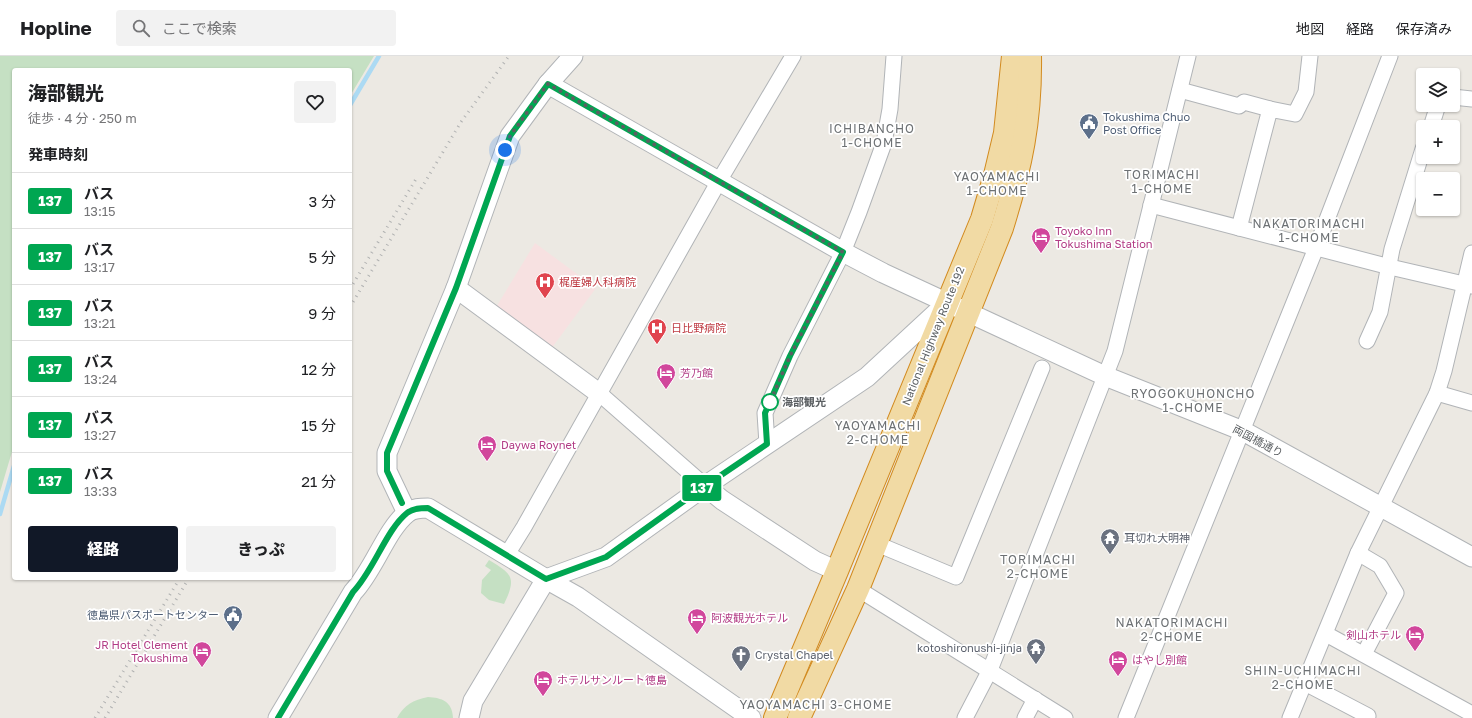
<!DOCTYPE html>
<html lang="ja">
<head>
<meta charset="utf-8">
<style>
	body { margin:0; font-family:"Golos Text","Noto Sans JP",sans-serif; background:#f2f2f2; color:#202124; height:100vh; display:flex; flex-direction:column; font-size:15px; white-space:nowrap }
	* { box-sizing:border-box; margin:0 }
	p { font-size:13px; color:#757577 }
	.icon { flex:none; width:22px; height:22px; fill:none; stroke:currentColor; stroke-width:2; stroke-linecap:round; stroke-linejoin:round }
	.map { position:relative; flex:1; overflow:hidden }
	.side { position:absolute; left:12px; top:12px; width:340px; height:512px; display:flex; flex-direction:column; background:#fff; border-radius:4px; box-shadow:0 1px 3px #0004 }
	.side>* { flex:none }
	.badge { padding:0 8px; border-radius:3px; font-size:14px; line-height:26px }
	.controls { position:absolute; left:1416px; top:12px; display:grid; gap:8px }
	.controls a { display:grid; place-items:center; width:44px; height:44px; border-radius:4px; background:#fff; box-shadow:0 1px 3px #0004; font-size:20px }
	.you { position:absolute; width:20px; height:20px; margin:-10px; border:3px solid #fff; border-radius:50%; background:#1a73e8; box-shadow:0 0 0 6px #1a73e833 }
	.map>.badge { position:absolute; translate:-50% -50%; box-shadow:0 0 0 2px #fff }
	h2 { padding:0 16px; font-size:15px; line-height:36px }
	.round { display:grid; place-items:center; flex:none; width:42px; height:42px; border-radius:4px; background:#f2f2f2 }
	.overview { display:flex; align-items:center; justify-content:space-between; height:68px; padding:0 16px }
	h1 { font-size:19px; font-weight:800; line-height:30px }
	.primary-button { display:flex; gap:8px; margin-top:auto; padding:8px 16px }
	.primary-button a { flex:1; height:46px; border-radius:4px; background:#111827; color:#fff; font-size:16px; font-weight:800; line-height:46px; text-align:center }
	.primary-button a+a { background:#f2f2f2; color:#202124 }
	ul { padding:0; list-style:none }
	li { display:flex; align-items:center; gap:12px; height:56px; padding:0 16px; border-top:1px solid #e0e0e0 }
	li div { flex:1 }
	li b { display:block; font-size:15px }
	li em { font-style:normal }
	li .badge { min-width:44px; font-weight:700; text-align:center }
	header { display:flex; align-items:center; gap:24px; box-sizing:border-box; height:56px; padding:0 20px; background:#fff; border-bottom:1px solid #e0e0e0 }
	header strong { font-size:19px }
	nav { display:flex; gap:22px; margin-inline-start:auto; font-size:14px }
	.search { width:280px; height:36px; background:#f2f2f2; display:flex; align-items:center; gap:10px; box-sizing:border-box; padding:0 14px; border-radius:4px; color:#757577; font-size:15px }
	.map>svg:first-child { display:block }
	.medical { fill:#f7e1e1 }
	.green { fill:#c5e0c3 }
	.lines { fill:none; stroke-linecap:round; stroke-linejoin:round }
	.stream { stroke:#acdaf3; stroke-width:4.5 }
	.minor-casing { stroke:#b1b4b7; stroke-width:17 }
	.tertiary-casing { stroke:#b1b4b7; stroke-width:21 }
	.trunk-casing { stroke:#d28a1e; stroke-width:24 }
	.minor { stroke:#fff; stroke-width:15 }
	.tertiary { stroke:#fff; stroke-width:19 }
	.trunk { stroke:#f1daa4; stroke-width:22 }
	.rail { stroke:#b1b2b2; stroke-width:3; stroke-dasharray:1 5; stroke-linecap:butt }
	.line-casing { stroke:#fff; stroke-width:9 }
	.line { stroke:#00a651; stroke-width:6 }
	.walk { stroke:#5b5f62; stroke-width:4; stroke-dasharray:0 7.2 }
	.stop-dot { fill:#fff; stroke:#00a651; stroke-width:2 }
	.labels { text-anchor:middle; stroke-width:3.5; stroke-linejoin:round; paint-order:stroke }
	.service-label { font-size:11px; fill:#4e5e75; stroke:#fff; text-anchor:start }
	.hotel-label { font-size:11px; fill:#b23c85; stroke:#fff; text-anchor:start }
	.health-label { font-size:11px; fill:#be3a42; stroke:#fff; text-anchor:start }
	.street-label { font-size:11px; fill:#5b5f62; stroke:#fff }
	.stop-label { font-size:11px; font-weight:bold; fill:#5b5f62; stroke:#fff; text-anchor:start }
	.worship-label { font-size:11px; fill:#5b616d; stroke:#fff; text-anchor:start }
	.neighbourhood-label { font-size:12px; letter-spacing:1px; fill:#6d7174; stroke:#fff }
</style>
</head>
<body>
<header>
<strong>Hopline</strong>
<div class="search"><svg class="icon" aria-label="search" viewBox="0 0 24 24"><circle cx="10" cy="10" r="6"/><path d="M15 15l6 6"/></svg>ここで検索</div>
<nav><a>地図</a><a>経路</a><a>保存済み</a></nav>
</header>
<div class="map">
<svg width="1472" height="662" viewBox="0 0 1472 662">
	<rect width="100%" height="100%" fill="#ece9e3"/>
	<path class="medical" d="M535 187 596 232 551 293 495 253Z"/>
	<g class="green">
		<path d="M0 0H374L350 40V14H14V389L0 436Z"/>
		<path d="M489 504C512 518 517 521 504 548L489 544 481 537 482 524 491 514 485 510Z"/>
		<path d="M428 641C442 642 452 645 453 662H397C404 649 413 644 428 641Z"/>
	</g>
	<g class="lines">
		<g class="stream">
			<path d="M350 49 379 0"/>
			<path d="M0 458 14 410"/>
		</g>
		<defs>
			<g id="minor">
				<path d="M1180 34 1239 50 1244 46 1270 53"/>
				<path d="M1453 41 1472 43"/>
				<path d="M1431 71 1438 49"/>
				<path d="M1151 149 1390 211 1472 230"/>
				<path d="M1239 172 1270 53 1295 58 1306 36 1310 0"/>
				<path d="M1367 285 1380 256 1392 193 1423 93"/>
				<path d="M1437 337 1472 347"/>
				<path d="M600 338 705 430"/>
				<path d="M767 388 765 357 790 300 843 196 859 156 884 87 890 53 894 0"/>
				<path d="M877 488 956 521 1042 312"/>
				<path d="M1358 497 1380 510 1396 537 1364 598"/>
				<path d="M506 500 524 471 719 125 793 0"/>
				<path d="M858 533 1065 662"/>
				<path d="M1326 578 1472 658"/>
				<path d="M1305 627 1368 660 1367 662"/>
				<path d="M965 662 990 614 1115 295 1188 0"/>
				<path d="M1025 662 1035 643"/>
				<path d="M1126 662 1316 192 1390 0"/>
				<path d="M1290 662 1358 497 1437 337 1444 315 1472 197"/>
			</g>
			<g id="tertiary">
				<path d="M548 28 843 196 883 217 1105 320 1243 375 1472 501"/>
				<path d="M456 232 600 338"/>
				<path d="M705 430 722 444 815 505 837 515"/>
				<path d="M407 457 387 415V397L456 232 510 80 548 28 573 0"/>
				<path d="M546 523 606 501 705 430 867 321 947 247"/>
				<path d="M546 523 578 541 751 662"/>
				<path d="M278 662 353 536C374 514 386 474 407 457 413 452 421 452 428 452L546 523 473 645 469 662"/>
			</g>
			<g id="trunk">
				<path d="M775 662 837 515 982 163 995 119 1005 77 1013 0"/>
				<path d="M799 662 858 533 1002 172C1021 111 1031 64 1030 0"/>
			</g>
		</defs>
		<use href="#minor" class="minor-casing"/>
		<use href="#tertiary" class="tertiary-casing"/>
		<use href="#trunk" class="trunk-casing"/>
		<use href="#minor" class="minor"/>
		<use href="#tertiary" class="tertiary"/>
		<use href="#trunk" class="trunk"/>
		<g class="rail">
			<path d="M350 233 416 123"/>
			<path d="M350 251 461 66 509 0"/>
			<path d="M95 662 180 522"/>
			<path d="M105 662 189 522"/>
		</g>
	</g>
	<g class="lines">
		<defs>
			<path id="line" d="M278 662 353 536C374 514 386 474 407 457 413 452 421 452 428 452L546 523 606 501 705 430 767 388 765 357 790 300 843 196 548 28 510 80 456 232 387 397V415L402 447"/>
		</defs>
		<use href="#line" class="line-casing"/>
		<use href="#line" class="line"/>
		<path class="walk" d="M505 94 510 80 548 28 843 196 790 300 770 346"/>
	</g>
	<defs>
		<symbol id="civic-pin" viewBox="-11 -11 22 30"><path d="M0 17L-7.5 6A9.5 9.5 0 1 1 7.5 6Z" fill="#5c6f8a" stroke="#fff"/><path d="M-.6-6.5H3V-4.5H.6V-3L4-1V1h2V6H-6V1h2V-1L-.6-3ZM-1.2 2.5V6h2.4V2.5Z" fill="#fff"/></symbol>
		<symbol id="hotel-pin" viewBox="-11 -11 22 30"><path d="M0 17L-7.5 6A9.5 9.5 0 1 1 7.5 6Z" fill="#d1479c" stroke="#fff"/><path d="M-6-4.5h1.5V1H6V5H4.5V3h-9V5H-6ZM-4 0a1.8 1.8 0 1 1 3.6 0ZM.5 0V-2.5h3Q6-2.5 6 0Z" fill="#fff"/></symbol>
		<symbol id="hospital-pin" viewBox="-11 -11 22 30"><path d="M0 17L-7.5 6A9.5 9.5 0 1 1 7.5 6Z" fill="#e0444e" stroke="#fff"/><path d="M-5-5h3v3.5h4V-5h3V5h-3V1.5h-4V5h-3Z" fill="#fff"/></symbol>
		<symbol id="temple-pin" viewBox="-11 -11 22 30"><path d="M0 17L-7.5 6A9.5 9.5 0 1 1 7.5 6Z" fill="#6b7280" stroke="#fff"/><path d="M0-6L5-2H3V0L6.5 2.5H4V6H1.5V3h-3V6H-4V2.5H-6.5L-3 0V-2H-5Z" fill="#fff"/></symbol>
		<symbol id="church-pin" viewBox="-11 -11 22 30"><path d="M0 17L-7.5 6A9.5 9.5 0 1 1 7.5 6Z" fill="#6b7280" stroke="#fff"/><path d="M-1.2-6h2.4v3.5h3.3v2.4h-3.3V6h-2.4V-.1h-3.3v-2.4h3.3Z" fill="#fff"/></symbol>
	</defs>
	<g fill-rule="evenodd">
		<use href="#civic-pin" x="1078" y="56" width="22" height="30"/>
		<use href="#hotel-pin" x="1030" y="170" width="22" height="30"/>
		<use href="#hospital-pin" x="534" y="215" width="22" height="30"/>
		<use href="#hospital-pin" x="646" y="261" width="22" height="30"/>
		<use href="#hotel-pin" x="655" y="306" width="22" height="30"/>
		<use href="#hotel-pin" x="476" y="378" width="22" height="30"/>
		<use href="#temple-pin" x="1099" y="471" width="22" height="30"/>
		<use href="#civic-pin" x="222" y="548" width="22" height="30"/>
		<use href="#hotel-pin" x="686" y="551" width="22" height="30"/>
		<use href="#hotel-pin" x="1404" y="568" width="22" height="30"/>
		<use href="#temple-pin" x="1025" y="581" width="22" height="30"/>
		<use href="#hotel-pin" x="191" y="584" width="22" height="30"/>
		<use href="#church-pin" x="730" y="588" width="22" height="30"/>
		<use href="#hotel-pin" x="1107" y="593" width="22" height="30"/>
		<use href="#hotel-pin" x="532" y="613" width="22" height="30"/>
	</g>
	<circle class="stop-dot" cx="770" cy="346" r="8"/>
	<g class="labels">
		<g class="service-label">
			<text x="1103" y="65">Tokushima Chuo<tspan x="1103" dy="13">Post Office</tspan></text>
			<text x="219" y="563" text-anchor="end">徳島県パスポートセンター</text>
		</g>
		<g class="hotel-label">
			<text x="1055" y="179">Toyoko Inn<tspan x="1055" dy="13">Tokushima Station</tspan></text>
			<text x="680" y="321">芳乃館</text>
			<text x="501" y="393">Daywa Roynet</text>
			<text x="711" y="566">阿波観光ホテル</text>
			<text x="1401" y="583" text-anchor="end">剣山ホテル</text>
			<text x="188" y="593" text-anchor="end">JR Hotel Clement<tspan x="188" dy="13">Tokushima</tspan></text>
			<text x="1132" y="608">はやし別館</text>
			<text x="557" y="628">ホテルサンルート徳島</text>
		</g>
		<g class="health-label">
			<text x="559" y="230">梶産婦人科病院</text>
			<text x="671" y="276">日比野病院</text>
		</g>
		<g class="street-label">
			<text transform="translate(933 280) rotate(-68)" y="4">National Highway Route 192</text>
			<text transform="translate(1258 385) rotate(28)" y="4">両国橋通り</text>
		</g>
		<g class="stop-label">
			<text x="782" y="350">海部観光</text>
		</g>
		<g class="worship-label">
			<text x="1124" y="486">耳切れ大明神</text>
			<text x="1022" y="596" text-anchor="end">kotoshironushi-jinja</text>
			<text x="755" y="603">Crystal Chapel</text>
		</g>
		<g class="neighbourhood-label">
			<text x="872" y="77">ICHIBANCHO<tspan x="872" dy="14">1-CHOME</tspan></text>
			<text x="1162" y="123">TORIMACHI<tspan x="1162" dy="14">1-CHOME</tspan></text>
			<text x="997" y="125">YAOYAMACHI<tspan x="997" dy="14">1-CHOME</tspan></text>
			<text x="1309" y="172">NAKATORIMACHI<tspan x="1309" dy="14">1-CHOME</tspan></text>
			<text x="1193" y="342">RYOGOKUHONCHO<tspan x="1193" dy="14">1-CHOME</tspan></text>
			<text x="878" y="374">YAOYAMACHI<tspan x="878" dy="14">2-CHOME</tspan></text>
			<text x="1038" y="508">TORIMACHI<tspan x="1038" dy="14">2-CHOME</tspan></text>
			<text x="1172" y="571">NAKATORIMACHI<tspan x="1172" dy="14">2-CHOME</tspan></text>
			<text x="1303" y="619">SHIN-UCHIMACHI<tspan x="1303" dy="14">2-CHOME</tspan></text>
			<text x="816" y="653">YAOYAMACHI 3-CHOME</text>
		</g>
	</g>
</svg>
<div class="controls">
<a><svg class="icon" aria-label="layers" viewBox="0 0 24 24"><path d="M12 4l9 5-9 5-9-5zM3 14l9 5 9-5"/></svg></a>
<a>+</a>
<a>−</a>
</div>
<div class="you" style="left:505px;top:94px"></div>
<b class="badge" style="left:702px;top:432px;background:#00a651;color:#fff">137</b>
<section class="side">
<div class="overview"><div><h1>海部観光</h1><p>徒歩 · 4 分 · 250 m</p></div><a class="round"><svg class="icon" aria-label="heart" viewBox="0 0 24 24"><path d="M12 20l-8-8c-3-5 5-10 8-4 3-6 11-1 8 4z"/></svg></a></div>
<h2>発車時刻</h2>
<ul>
<li><span class="badge" style="background:#00a651;color:#fff">137</span><div><b>バス</b><p>13:15</p></div><em>3 分</em></li>
<li><span class="badge" style="background:#00a651;color:#fff">137</span><div><b>バス</b><p>13:17</p></div><em>5 分</em></li>
<li><span class="badge" style="background:#00a651;color:#fff">137</span><div><b>バス</b><p>13:21</p></div><em>9 分</em></li>
<li><span class="badge" style="background:#00a651;color:#fff">137</span><div><b>バス</b><p>13:24</p></div><em>12 分</em></li>
<li><span class="badge" style="background:#00a651;color:#fff">137</span><div><b>バス</b><p>13:27</p></div><em>15 分</em></li>
<li><span class="badge" style="background:#00a651;color:#fff">137</span><div><b>バス</b><p>13:33</p></div><em>21 分</em></li>
</ul>
<div class="primary-button"><a>経路</a><a>きっぷ</a></div>
</section>
</div>
</body>
</html>
